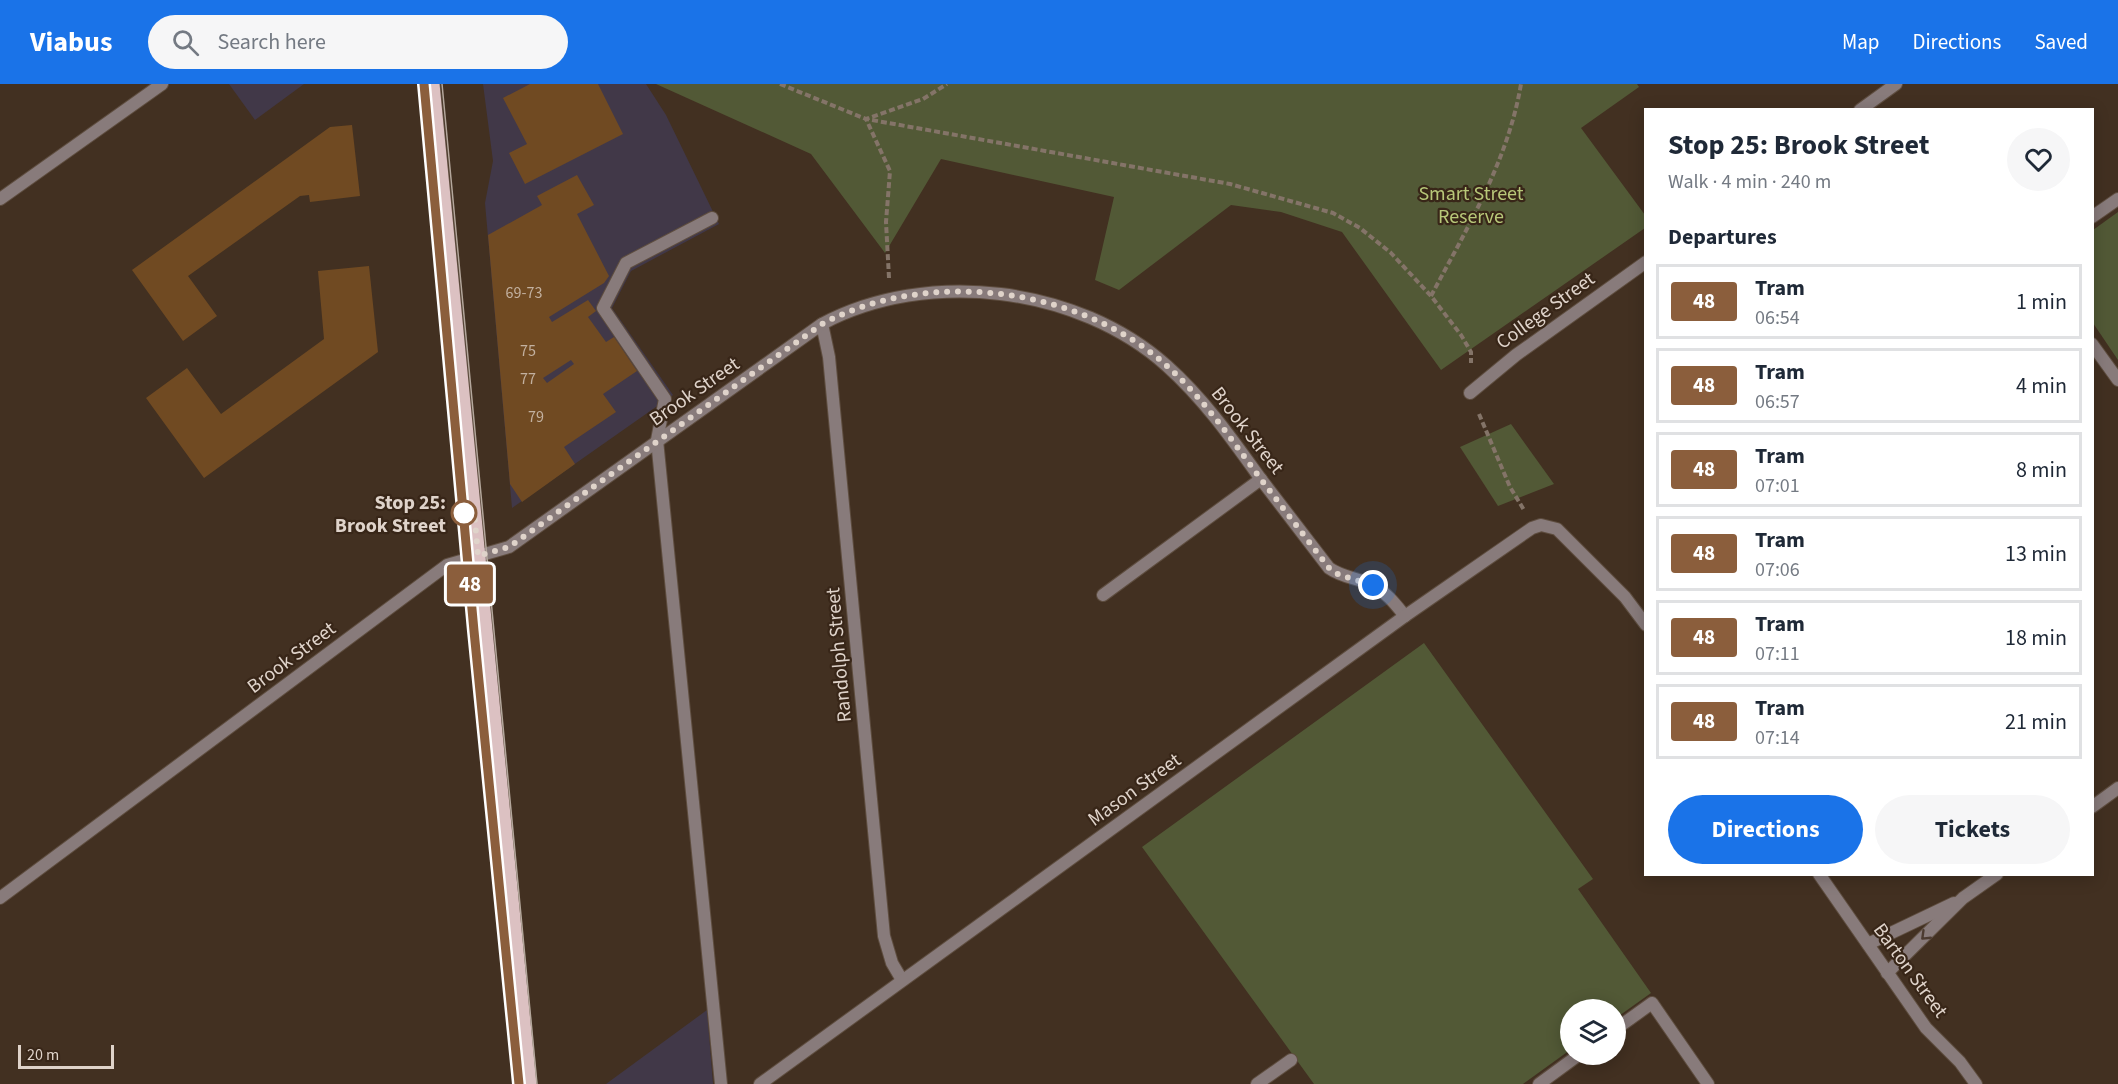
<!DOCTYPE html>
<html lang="en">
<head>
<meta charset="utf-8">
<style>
	body { margin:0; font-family:"Source Sans 3",sans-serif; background:#f6f6f7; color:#1f2937; height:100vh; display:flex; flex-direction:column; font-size:22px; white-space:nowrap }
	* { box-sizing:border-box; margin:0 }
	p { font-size:20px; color:#747a83 }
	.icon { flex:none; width:33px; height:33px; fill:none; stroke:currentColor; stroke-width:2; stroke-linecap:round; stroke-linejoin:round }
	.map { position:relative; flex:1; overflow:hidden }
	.drawer { position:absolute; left:1644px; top:24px; width:450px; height:768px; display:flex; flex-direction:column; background:#fff; border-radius:0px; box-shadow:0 3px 15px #0003 }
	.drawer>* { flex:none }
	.badge { padding:0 12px; border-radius:4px; font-size:21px; line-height:39px }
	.fabs { position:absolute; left:1560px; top:915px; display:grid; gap:12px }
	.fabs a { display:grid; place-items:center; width:66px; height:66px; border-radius:50%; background:#fff; box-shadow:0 3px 15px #0003; font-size:30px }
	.scale { position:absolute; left:18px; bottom:15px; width:96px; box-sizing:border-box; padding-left:6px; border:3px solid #dfd3ca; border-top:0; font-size:16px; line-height:21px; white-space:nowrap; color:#dfd3ca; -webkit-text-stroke:4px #382618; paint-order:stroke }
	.you { position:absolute; width:30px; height:30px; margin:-15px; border:4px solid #fff; border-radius:50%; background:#1a73e8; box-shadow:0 0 0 9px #1a73e833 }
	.map>.badge { position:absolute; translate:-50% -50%; box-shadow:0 0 0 3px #fff }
	h2 { padding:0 24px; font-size:22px; line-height:54px }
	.round { display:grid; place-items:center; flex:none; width:63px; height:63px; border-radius:32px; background:#f6f6f7 }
	.summary { display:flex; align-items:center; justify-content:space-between; height:102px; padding:0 24px }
	h1 { font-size:28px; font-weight:700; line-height:45px }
	.action { display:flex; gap:12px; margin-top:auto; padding:12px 24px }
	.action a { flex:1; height:69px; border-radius:36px; background:#1a73e8; color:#fff; font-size:24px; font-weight:700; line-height:69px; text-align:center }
	.action a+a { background:#f6f6f7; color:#1f2937 }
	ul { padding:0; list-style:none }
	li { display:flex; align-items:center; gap:18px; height:75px; margin:0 12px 9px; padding:0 12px; border:3px solid #e0e1e3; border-radius:0px }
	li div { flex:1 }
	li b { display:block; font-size:22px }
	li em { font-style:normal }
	li .badge { min-width:66px; font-weight:700; text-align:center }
	header { display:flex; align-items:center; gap:36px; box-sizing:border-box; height:84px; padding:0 30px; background:#1a73e8; color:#fff }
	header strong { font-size:28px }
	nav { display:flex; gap:33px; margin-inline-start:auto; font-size:21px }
	.search { width:420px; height:54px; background:#f6f6f7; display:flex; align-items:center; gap:15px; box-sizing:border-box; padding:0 21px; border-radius:33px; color:#747a83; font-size:22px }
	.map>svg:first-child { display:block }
	.commercial { fill:#413848 }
	.green { fill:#525936 }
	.building { fill:#704a22; fill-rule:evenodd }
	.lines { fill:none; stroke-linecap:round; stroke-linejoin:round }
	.lane-casing { stroke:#5e4d3f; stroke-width:14 }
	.street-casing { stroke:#5e4d3f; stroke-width:14 }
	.primary-casing { stroke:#5e4d3f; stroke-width:17 }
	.path { stroke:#847468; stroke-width:4; stroke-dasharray:6 3; stroke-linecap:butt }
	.lane { stroke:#887b7b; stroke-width:12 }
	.street { stroke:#887b7b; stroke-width:12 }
	.primary { stroke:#dcc1c2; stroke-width:15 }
	.tram { stroke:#b4a79c; stroke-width:1.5 }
	.oneway { stroke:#4c3b31 }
	.line-casing { stroke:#fff; stroke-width:14 }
	.line { stroke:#8b5e3c; stroke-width:9 }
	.walk { stroke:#dfd3ca; stroke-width:6; stroke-dasharray:0 10.8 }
	.stop-dot { fill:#fff; stroke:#8b5e3c; stroke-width:3 }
	.labels { text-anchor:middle; stroke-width:4.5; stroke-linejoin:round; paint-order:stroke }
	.number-label { font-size:16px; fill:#c3b1a0 }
	.park-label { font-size:20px; fill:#b8c879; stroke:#382618 }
	.street-label { font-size:20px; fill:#dfd3ca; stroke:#382618 }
	.stop-label { font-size:20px; font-weight:bold; fill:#dfd3ca; stroke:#382618; text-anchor:end }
</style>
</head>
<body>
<header>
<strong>Viabus</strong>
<div class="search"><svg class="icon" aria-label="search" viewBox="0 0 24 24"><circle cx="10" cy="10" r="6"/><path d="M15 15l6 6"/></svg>Search here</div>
<nav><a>Map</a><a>Directions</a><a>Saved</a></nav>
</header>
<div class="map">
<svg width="2118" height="1000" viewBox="0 0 2118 1000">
	<rect width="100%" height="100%" fill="#423021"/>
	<g class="commercial">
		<path d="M229 0H304L255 36Z"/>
		<path d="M483 0H646L666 31 719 140 631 187 612 224 673 311 512 424 485 119 493 77Z"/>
		<path d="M707 926 713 1000H606Z"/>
	</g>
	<g class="green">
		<path d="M656 0H1637L1639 3 1581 44 1645 131V144L1441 286 1342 148 1281 128 1231 121 1119 206 1095 196 1114 113 941 75 885 169 811 70Z"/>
		<path d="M2118 128V276L2093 239V146Z"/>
		<path d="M1511 340 1554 400 1498 422 1460 363Z"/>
		<path d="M1424 559 1593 795 1578 805 1651 909 1616 934V926H1570V966L1523 1000H1314L1142 763Z"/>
	</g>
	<g class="building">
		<path d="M530 0H598L623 50 525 100 509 69 527 60 503 14Z"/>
		<path d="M352 41 360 112 310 118 309 111 300 112 188 192 217 232 183 257 132 186 330 43Z"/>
		<path d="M577 91 594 121 577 130 609 192 604 199 549 233 552 238 588 216 596 227 588 233 606 258 614 253 637 287 603 310 616 328 564 363 575 380 522 418 510 400 488 151 542 121 537 112ZM571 276 574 280 547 299 543 294Z"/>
		<path d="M369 182 378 268 204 394 146 314 187 284 221 330 324 255 318 187Z"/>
	</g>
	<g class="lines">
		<defs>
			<g id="lane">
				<path d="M712 134 626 179 603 224 665 315 657 356 721 1000"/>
				<path d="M1103 511 1261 395"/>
				<path d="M1616 945 1652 919 1708 1000"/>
				<path d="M1539 1000 1580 970"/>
			</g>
			<g id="street">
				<path d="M1860 26 1896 0"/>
				<path d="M0 115 162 0"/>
				<path d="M2092 133 2118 115"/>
				<path d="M822 240 829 273 884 852 892 879 902 896"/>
				<path d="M2092 260 2118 296"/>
				<path d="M1470 309 1516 271 1646 178"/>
				<path d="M2092 723 2118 704"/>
				<path d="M1819 790 1926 944 1960 978 1976 1000"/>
				<path d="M0 814 447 481 509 463 822 240C927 184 1078 202 1167 282 1204 315 1232 355 1260 394 1283 424 1306 454 1329 484 1343 494 1359 494 1374 502 1387 509 1396 521 1405 532"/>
				<path d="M1868 860 1954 819"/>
				<path d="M1887 889 1963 814 1997 790"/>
				<path d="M760 1000 1405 532 1532 444 1541 441 1557 445 1625 513 1646 541"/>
				<path d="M1257 1000 1291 976"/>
			</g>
			<path id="primary" d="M432 0 529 1000"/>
		</defs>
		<use href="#lane" class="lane-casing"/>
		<use href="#street" class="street-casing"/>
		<use href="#primary" class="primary-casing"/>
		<g class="path">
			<path d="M780 0 866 35 1230 100 1333 129 1360 144 1391 169 1431 212 1461 251 1471 268V279"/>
			<path d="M889 194 886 138 890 87 866 35 923 15 947 0"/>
			<path d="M1431 212C1467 144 1508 77 1521 0"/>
			<path d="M1479 330 1510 403 1524 426"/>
		</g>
		<use href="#lane" class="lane"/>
		<use href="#street" class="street"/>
		<use href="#primary" class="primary"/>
		<g class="tram">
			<path d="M424 0 474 547 519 1000"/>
			<path d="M442 0 537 1000"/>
		</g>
	</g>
	<defs><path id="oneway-chevron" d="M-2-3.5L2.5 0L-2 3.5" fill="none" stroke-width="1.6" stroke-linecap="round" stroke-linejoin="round" transform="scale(1.5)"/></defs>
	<use class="oneway" href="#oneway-chevron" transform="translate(1925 852) rotate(136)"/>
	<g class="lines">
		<defs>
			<path id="line" d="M424 0 474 547 519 1000"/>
		</defs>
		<use href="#line" class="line-casing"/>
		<use href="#line" class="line"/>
		<path class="walk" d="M464 429 474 425 478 472 509 463 822 240C927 184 1079 202 1167 282 1204 315 1231 355 1260 394 1283 424 1306 454 1329 484L1339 491 1373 501"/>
	</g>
	<circle class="stop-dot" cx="464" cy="429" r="12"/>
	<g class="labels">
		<g class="number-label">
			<text x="524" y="214">69-73</text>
			<text x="528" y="272">75</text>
			<text x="528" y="300">77</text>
			<text x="536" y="338">79</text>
		</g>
		<g class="park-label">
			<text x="1471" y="116">Smart Street<tspan x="1471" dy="23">Reserve</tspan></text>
		</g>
		<g class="street-label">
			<text transform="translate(1545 226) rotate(-36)" y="7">College Street</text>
			<text transform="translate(694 307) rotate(-35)" y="7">Brook Street</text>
			<text transform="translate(1248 346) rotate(52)" y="7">Brook Street</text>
			<text transform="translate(838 571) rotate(-95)" y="7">Randolph Street</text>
			<text transform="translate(291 573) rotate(-37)" y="7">Brook Street</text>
			<text transform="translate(1134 705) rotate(-36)" y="7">Mason Street</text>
			<text transform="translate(1911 886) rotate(54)" y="7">Barton Street</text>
		</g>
		<g class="stop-label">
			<text x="446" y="425">Stop 25:<tspan x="446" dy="23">Brook Street</tspan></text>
		</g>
	</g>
</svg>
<div class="fabs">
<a><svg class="icon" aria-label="layers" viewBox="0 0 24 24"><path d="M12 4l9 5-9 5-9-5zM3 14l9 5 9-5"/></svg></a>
</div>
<div class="scale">20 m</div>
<div class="you" style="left:1373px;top:501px"></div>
<b class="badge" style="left:470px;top:500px;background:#8b5e3c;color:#fff">48</b>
<section class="drawer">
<div class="summary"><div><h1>Stop 25: Brook Street</h1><p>Walk · 4 min · 240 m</p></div><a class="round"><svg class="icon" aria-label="heart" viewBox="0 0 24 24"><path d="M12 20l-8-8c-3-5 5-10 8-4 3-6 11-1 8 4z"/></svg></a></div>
<h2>Departures</h2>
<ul>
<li><span class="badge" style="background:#8b5e3c;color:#fff">48</span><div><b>Tram</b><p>06:54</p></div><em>1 min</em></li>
<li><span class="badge" style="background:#8b5e3c;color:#fff">48</span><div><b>Tram</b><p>06:57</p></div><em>4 min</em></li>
<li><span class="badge" style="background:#8b5e3c;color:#fff">48</span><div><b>Tram</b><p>07:01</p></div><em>8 min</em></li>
<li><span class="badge" style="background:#8b5e3c;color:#fff">48</span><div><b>Tram</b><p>07:06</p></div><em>13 min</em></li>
<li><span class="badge" style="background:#8b5e3c;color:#fff">48</span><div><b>Tram</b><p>07:11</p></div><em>18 min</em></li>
<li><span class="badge" style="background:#8b5e3c;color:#fff">48</span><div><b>Tram</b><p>07:14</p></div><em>21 min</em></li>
</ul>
<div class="action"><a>Directions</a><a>Tickets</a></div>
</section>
</div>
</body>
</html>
